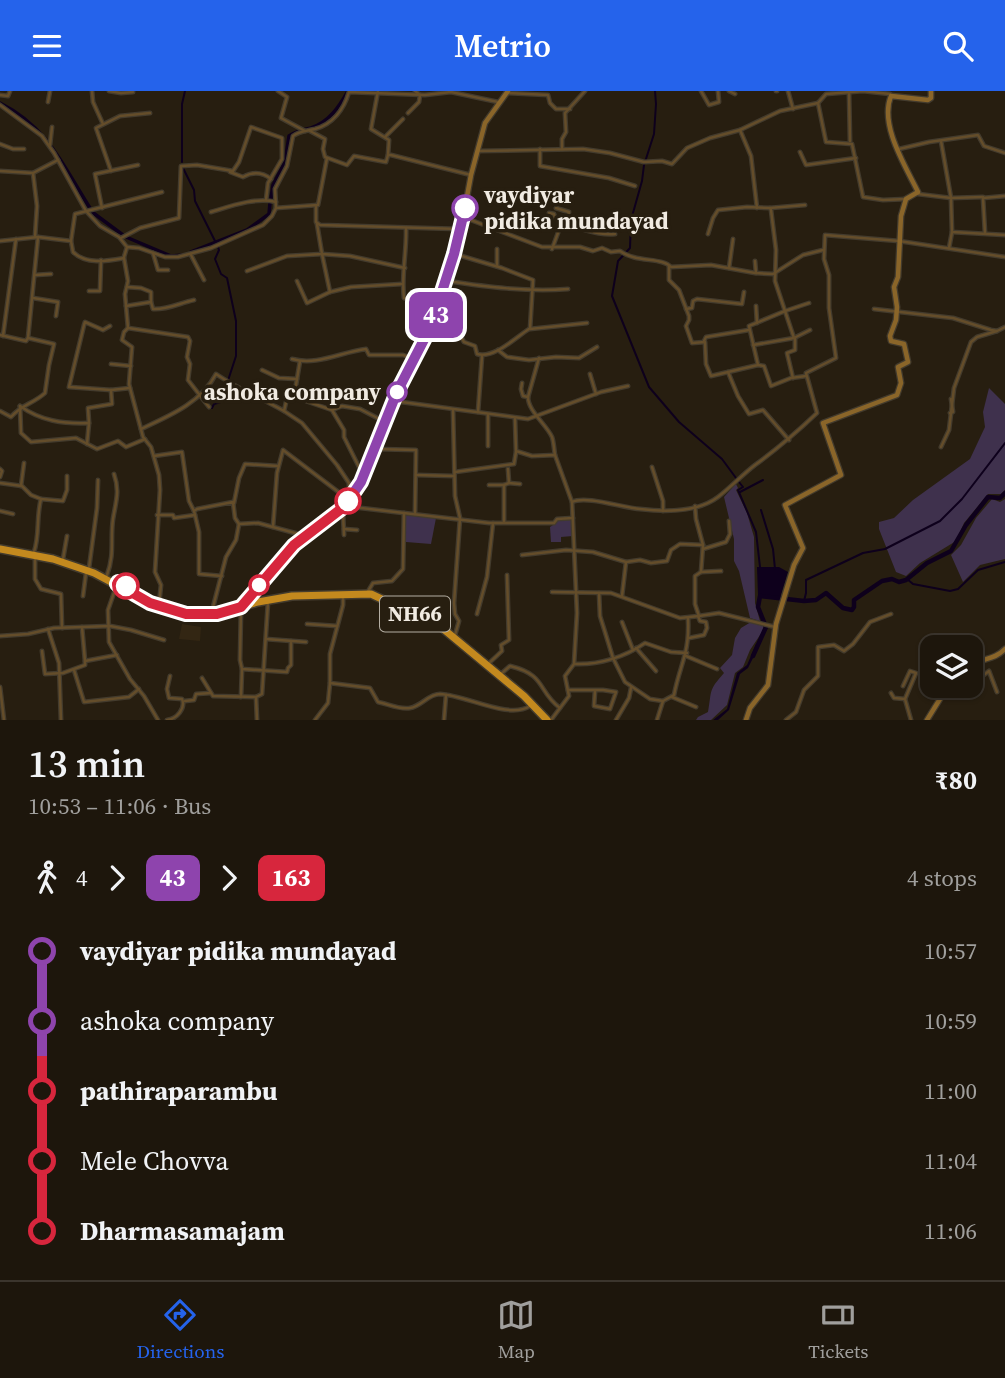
<!DOCTYPE html>
<html lang="en">
<head>
<meta charset="utf-8">
<style>
	body { margin:0; font-family:"Source Serif 4",serif; background:#2a231a; color:#f1f3f6; height:100vh; display:flex; flex-direction:column; font-size:26px; white-space:nowrap }
	* { box-sizing:border-box; margin:0 }
	p { font-size:23px; color:#a09f9d }
	.icon { flex:none; width:38px; height:38px; fill:none; stroke:currentColor; stroke-width:2; stroke-linecap:round; stroke-linejoin:round }
	.map { position:relative; height:629px; overflow:hidden }
	.details { display:flex; flex-direction:column; background:#1d160c; flex:1 }
	.details>* { flex:none }
	.badge { padding:0 14px; border-radius:10px; font-size:24px; line-height:46px }
	.controls { position:absolute; left:920px; top:544px; display:grid; gap:14px }
	.controls a { display:grid; place-items:center; width:63px; height:63px; border-radius:14px; background:#1d160c; box-shadow:0 2px 5px #0004,0 0 0 2px #3b352d; font-size:35px }
	.map>.badge { position:absolute; translate:-50% -50%; box-shadow:0 0 0 4px #fff }
	.legs { display:flex; align-items:center; gap:10px; height:77px; padding:0 28px; font-size:23px }
	.legs p { margin-inline-start:auto }
	.head { display:flex; align-items:center; justify-content:space-between; height:119px; padding:0 28px }
	h1 { font-size:38px; font-weight:600; line-height:52px }
	ul { padding:0 28px; list-style:none }
	li { display:flex; align-items:center; gap:24px; height:70px; font-size:26px }
	li i { display:grid; place-items:center; width:10px; height:100%; margin:0 9px; background:currentColor }
	li i::after { content:''; width:18px; height:18px; margin:-9px; border:5px solid; border-radius:50%; background:#1d160c }
	li p { margin-inline-start:auto }
	li:first-child i { background:linear-gradient(#0000 50%,currentColor 0) }
	li:last-child i { background:linear-gradient(currentColor 50%,#0000 0) }
	header { display:flex; justify-content:space-between; align-items:center; height:91px; padding:0 28px; background:#2563eb; color:#fff; font-size:32px; font-weight:600 }
	.menu { display:flex; justify-content:space-around; align-items:center; height:98px; border-top:2px solid #3b352d; background:#1d160c; font-size:19px; color:#a09f9d }
	.menu a { display:grid; justify-items:center; gap:4px }
	.menu .on { color:#2563eb }
	.map>svg:first-child { display:block }
	.built { fill:#332613 }
	.green { fill:#3f314d }
	.water { fill:#0e001c }
	.lines { fill:none; stroke-linecap:round; stroke-linejoin:round }
	.stream { stroke:#0e001c; stroke-width:2 }
	.canal { stroke:#0e001c; stroke-width:3.5 }
	.river { stroke:#0e001c; stroke-width:4.5 }
	.street-casing { stroke:#433b2d; stroke-width:5 }
	.secondary-casing { stroke:#433b2d; stroke-width:7 }
	.highway-casing { stroke:#433b2d; stroke-width:10 }
	.street { stroke:#644d2a; stroke-width:2.5 }
	.secondary { stroke:#8a6529; stroke-width:4.5 }
	.highway { stroke:#c3891e; stroke-width:7 }
	.line-1-casing { stroke:#fff; stroke-width:16 }
	.line-2-casing { stroke:#fff; stroke-width:16 }
	.line-1 { stroke:#8e44ad; stroke-width:10 }
	.line-2 { stroke:#d7263d; stroke-width:10 }
	.stop-1-dot { fill:#fff; stroke:#8e44ad; stroke-width:3.5 }
	.stop-2-dot { fill:#fff; stroke:#d7263d; stroke-width:3.5 }
	.labels { text-anchor:middle; stroke-width:7; stroke-linejoin:round; paint-order:stroke }
	.shield { fill:#271e10; stroke:#b4aea3; stroke-width:2 }
	.shield-label { font-size:21px; font-weight:bold; fill:#f1ebe2 }
	.stop-label { font-size:23px; font-weight:bold; fill:#f1ebe2; stroke:#271e10; text-anchor:start }
</style>
</head>
<body>
<header><svg class="icon" aria-label="menu" viewBox="0 0 24 24"><path d="M4 6h16M4 12h16M4 18h16"/></svg>Metrio<svg class="icon" aria-label="search" viewBox="0 0 24 24"><circle cx="10" cy="10" r="6"/><path d="M15 15l6 6"/></svg></header>
<div class="map">
<svg width="1005" height="629" viewBox="0 0 1005 629">
	<rect width="100%" height="100%" fill="#271e10"/>
	<path class="built" d="M182 533 201 536 200 550 179 548Z"/>
	<g class="green">
		<path d="M989 297 1005 313V399L1001 403H988L964 432 956 450 920 472 906 485 896 481 879 438V431L894 427 913 409 970 368 985 336 983 321Z"/>
		<path d="M736 393 738 397 736 399 747 422 754 446 755 512 760 530 750 527 739 480 734 470V448L724 406Z"/>
		<path d="M992 408 1000 411 1005 408V468L980 474 963 491 951 464 961 454 976 427Z"/>
		<path d="M406 424 436 427 431 453 406 451Z"/>
		<path d="M572 428 573 445 561 446V451H551L550 436 556 432 557 429Z"/>
		<path d="M751 531 763 535 764 538 750 559 743 576 735 582 727 614 711 629H696L698 626 708 621C712 599 708 600 724 582L720 577 732 564 735 547 741 537Z"/>
	</g>
	<g class="water">
		<path d="M757 476H779L788 481 780 507 758 504Z"/>
		<path d="M756 553H760L748 577 740 583 729 619 718 629H713L727 618 737 582 747 574Z"/>
	</g>
	<g class="lines">
		<g class="stream">
			<path d="M655 0 656 13 654 43 644 74 642 90 631 129 630 157 618 170 612 205 649 296 679 331 722 368 736 387"/>
			<path d="M182 71V13L185 0"/>
			<path d="M183 77 194 99 195 110 215 150"/>
			<path d="M212 317 214 313 221 311 236 265V230L227 187 221 183 215 168 219 159 218 156"/>
			<path d="M739 391 743 396 738 399 756 441 760 476"/>
			<path d="M740 401 763 389"/>
			<path d="M761 419 773 458 775 478"/>
			<path d="M907 488 913 493 950 500 958 498 978 479 1005 471"/>
			<path d="M804 510 806 502V489L863 462 885 458 940 430 962 408 1005 352"/>
		</g>
		<g class="canal">
			<path d="M0 12C48 36 63 75 90 117"/>
			<path d="M271 107 273 94 285 71 289 45C296 40 302 39 311 37 329 31 339 16 348 0"/>
			<path d="M92 121 123 144"/>
			<path d="M126 146 171 165 184 164"/>
			<path d="M191 161 247 139 269 123 270 112"/>
		</g>
		<path class="river" d="M753 565 766 536 758 516 760 505 804 510 816 509 826 502 843 517 852 519 854 516V509L882 490 892 488 899 491 906 489 927 472 951 460 966 434 988 406 1000 407 1005 402"/>
		<defs>
			<g id="street">
				<path d="M92 0 93 11 103 33"/>
				<path d="M109 0 121 2 133 1"/>
				<path d="M278 0 287 6 281 27 305 40"/>
				<path d="M378 0 371 38 389 49 388 64"/>
				<path d="M701 0 709 14 719 11 718 0"/>
				<path d="M729 0 735 3"/>
				<path d="M776 0H777"/>
				<path d="M788 0 793 18"/>
				<path d="M849 1 850 50"/>
				<path d="M506 2 548 4 550 12 556 18H570"/>
				<path d="M0 4 8 5 10 0"/>
				<path d="M48 11 50 0"/>
				<path d="M818 12 826 51 852 53 863 106 883 109 906 108"/>
				<path d="M0 14 42 45 54 62 86 120 100 135 119 146 127 156 124 166"/>
				<path d="M408 22 419 11 420 4 415 0"/>
				<path d="M310 40 325 48 323 58 325 66 347 74 354 65 386 71 388 64H391L471 84"/>
				<path d="M385 46 403 28"/>
				<path d="M941 50 951 107 983 106"/>
				<path d="M0 53 13 58H24"/>
				<path d="M50 54 52 36"/>
				<path d="M540 58V75L609 87 635 95"/>
				<path d="M562 58V48L566 41 565 22 585 0"/>
				<path d="M899 58 929 51 978 44 984 55 1005 62"/>
				<path d="M477 60 583 58 610 62 644 71 662 70 672 73 687 57 710 47 740 39"/>
				<path d="M800 61 806 74 856 67"/>
				<path d="M0 80 33 82 37 115 35 146"/>
				<path d="M111 80 96 37 120 25 150 22"/>
				<path d="M230 81 243 86C252 81 262 81 271 88"/>
				<path d="M33 82 58 69"/>
				<path d="M918 103 951 107 952 141 1005 144"/>
				<path d="M316 114V131L320 134 459 138"/>
				<path d="M102 117 95 83 138 74"/>
				<path d="M276 117 318 114 327 67"/>
				<path d="M556 117 569 121 566 133"/>
				<path d="M757 117 751 65 740 39 780 20 818 12 826 3 863 0 890 3"/>
				<path d="M770 117 805 114"/>
				<path d="M211 121C231 115 255 106 276 111"/>
				<path d="M549 122 554 123 555 127C569 135 599 145 615 143"/>
				<path d="M463 126 542 156H580L593 160 602 157 611 161 620 160C636 172 662 166 671 176L711 174 755 182 773 183 803 164 823 159"/>
				<path d="M406 137C407 160 401 184 404 207L438 217"/>
				<path d="M985 142 983 107 1005 105"/>
				<path d="M121 147 140 137 179 127 181 75 197 74 233 80 239 71 251 36 282 47V68L268 92 266 109"/>
				<path d="M0 150 38 146 71 150 73 161C86 174 107 170 124 167L128 190 125 203 128 237 188 246 190 250 187 266 190 273 188 289 209 316"/>
				<path d="M71 150 75 123 162 101"/>
				<path d="M127 156 139 157 165 166H178L211 157 263 134 272 125 276 117 275 98 287 75 293 45C300 40 307 40 315 38 333 33 344 18 349 1L425 4 451 1 498 11"/>
				<path d="M949 157 952 141"/>
				<path d="M497 158V175"/>
				<path d="M552 158 562 131"/>
				<path d="M153 162 158 179H168"/>
				<path d="M455 163 502 177 533 189 530 238 587 232"/>
				<path d="M191 164 204 189"/>
				<path d="M755 170 756 182"/>
				<path d="M669 175V189L679 199 689 225V229L686 235 692 252 705 251 706 273 711 285 758 274 749 235 785 220 775 190 776 159 771 119 770 117 747 116 718 119 713 127 708 143"/>
				<path d="M729 177 733 148"/>
				<path d="M247 180 287 165 322 163 317 133"/>
				<path d="M35 184 51 183"/>
				<path d="M297 190 307 212 330 201 351 196 402 193"/>
				<path d="M447 190C488 196 526 201 568 198"/>
				<path d="M127 196 141 197 151 201V211"/>
				<path d="M89 200H100L101 169"/>
				<path d="M330 201 322 163 350 165 405 177"/>
				<path d="M33 207 58 211 56 225"/>
				<path d="M809 212 785 220 794 247 810 239"/>
				<path d="M126 215 151 211 153 218C167 219 180 212 194 209"/>
				<path d="M756 215 757 232"/>
				<path d="M686 218 692 217 693 210 697 208 742 213 744 201"/>
				<path d="M874 218 953 227 991 239 997 240 1005 236"/>
				<path d="M110 235 103 239 85 231 84 234 69 296 111 299 130 297"/>
				<path d="M431 235 457 239 464 251 475 255 477 263C494 268 515 247 529 238"/>
				<path d="M128 237 124 241 122 249 132 256 129 293 143 346 151 356 159 384 160 399 155 481 161 494 159 513"/>
				<path d="M0 244 26 250 28 247 38 146"/>
				<path d="M3 245 16 148"/>
				<path d="M704 250 706 246 749 239"/>
				<path d="M753 254 794 247"/>
				<path d="M498 259 507 266 529 269 556 266 579 267 597 256"/>
				<path d="M292 268C317 275 341 261 366 258L369 264H403L414 268"/>
				<path d="M111 273 131 275"/>
				<path d="M758 274 764 275 771 295 791 287 806 285"/>
				<path d="M262 279 279 287 297 288 300 270"/>
				<path d="M728 281 738 305 749 323 763 319 789 349"/>
				<path d="M590 283 596 303"/>
				<path d="M793 287 787 262 795 259V247"/>
				<path d="M522 292 521 298 523 305 528 306C528 320 546 333 552 346 554 352 554 359 555 364"/>
				<path d="M294 306 297 288"/>
				<path d="M528 306 539 267"/>
				<path d="M394 310 528 328 601 301 628 295"/>
				<path d="M20 315 21 342 31 351 76 347 97 358 118 350 126 356 145 348"/>
				<path d="M20 315C41 330 63 333 89 332L87 353"/>
				<path d="M332 319 344 339V346L363 384"/>
				<path d="M453 319 455 405 460 427 454 512 455 523 459 530 455 544"/>
				<path d="M0 320 11 326C22 313 33 313 45 302L49 274 54 253 28 247"/>
				<path d="M284 320 302 332 337 374 349 392V399L345 405"/>
				<path d="M478 321 482 265"/>
				<path d="M950 322 953 321 951 308"/>
				<path d="M515 328 516 360 532 365 555 364 572 411"/>
				<path d="M89 332 88 317 112 313 111 299"/>
				<path d="M141 338C169 325 201 312 216 283 238 298 261 307 284 320L287 307 294 306 332 319 342 315 360 318 385 331"/>
				<path d="M488 355V324"/>
				<path d="M941 356 949 339 954 297 971 251 977 246 997 240"/>
				<path d="M375 358 416 359 415 423"/>
				<path d="M154 365 182 361 189 410 194 420"/>
				<path d="M652 376 663 410V420"/>
				<path d="M0 378 2 380 0 386"/>
				<path d="M455 381 514 373 516 361"/>
				<path d="M416 384 454 385"/>
				<path d="M0 392 22 395 31 404 41 408C36 426 40 444 34 461"/>
				<path d="M509 392 520 393"/>
				<path d="M489 394H504"/>
				<path d="M21 395 24 372"/>
				<path d="M41 408 63 410 67 399V385"/>
				<path d="M234 412 239 387 245 373 278 375"/>
				<path d="M344 415 489 432H554L557 428 573 427"/>
				<path d="M341 418 343 422 344 444"/>
				<path d="M0 420 13 423"/>
				<path d="M157 424H173L174 427 195 424 194 420 197 418 233 411 235 427 239 433"/>
				<path d="M195 424 199 441V483L222 485"/>
				<path d="M504 431V394L509 392 508 378"/>
				<path d="M273 436 277 382 283 359 349 409"/>
				<path d="M344 438 357 439"/>
				<path d="M703 458 726 451 730 443 729 430"/>
				<path d="M522 464 566 459 593 461 626 471 640 469 651 472 667 470 671 459 680 453 703 454"/>
				<path d="M35 466V488L41 498 61 503 62 537"/>
				<path d="M63 468 67 445"/>
				<path d="M89 477 97 417 98 389"/>
				<path d="M701 481 721 480"/>
				<path d="M107 484C115 462 110 449 113 428 116 410 120 400 114 383"/>
				<path d="M116 496 108 519 109 551 130 588 144 605 158 629"/>
				<path d="M552 501 611 502 680 527 699 525 695 513V485L701 481 703 454 696 428 695 415"/>
				<path d="M367 502 373 492 392 490 403 478 404 422"/>
				<path d="M599 502 600 525 605 541 613 567 625 591 650 608 663 610 674 604C680 573 690 562 688 527"/>
				<path d="M83 505 86 482"/>
				<path d="M622 505 626 471"/>
				<path d="M343 507V514L330 563V592L370 597 378 611C388 613 400 619 410 617 422 615 428 603 440 603 466 604 509 629 530 615"/>
				<path d="M241 518 240 569 242 578 287 581 288 577 291 574V550"/>
				<path d="M212 520 226 466 236 449 239 433 258 432 306 445"/>
				<path d="M477 523 487 486 493 432"/>
				<path d="M699 525 719 522 775 536"/>
				<path d="M622 531 633 559"/>
				<path d="M307 533 337 535"/>
				<path d="M82 536 85 570"/>
				<path d="M48 538 59 572 61 629"/>
				<path d="M0 545 28 543 54 537 110 535 131 539 164 549"/>
				<path d="M689 547 704 544 707 537 706 531 700 530 698 525"/>
				<path d="M266 548 306 551"/>
				<path d="M944 551 948 556"/>
				<path d="M636 557 656 580"/>
				<path d="M42 560 45 583 63 582 85 574V570L117 564"/>
				<path d="M686 565 717 578"/>
				<path d="M575 573C599 574 625 566 645 552L671 561 687 562"/>
				<path d="M487 574 502 560 501 554 509 549 507 484"/>
				<path d="M74 579 84 611 129 606 139 598"/>
				<path d="M502 582 510 575C547 584 537 600 560 617"/>
				<path d="M202 587 213 605 256 606"/>
				<path d="M971 587 977 589 989 580 997 601"/>
				<path d="M903 595 910 580 916 582 905 608 911 629"/>
				<path d="M0 596 4 629"/>
				<path d="M568 599H603L616 601 610 618 594 615 595 600"/>
				<path d="M891 602 894 607 905 608"/>
				<path d="M241 606 242 578"/>
				<path d="M672 606 696 616"/>
				<path d="M185 610 194 609 196 603 211 602"/>
				<path d="M167 629C177 628 186 617 182 608L169 607 167 598 170 585"/>
				<path d="M257 629 256 606 262 603 268 511"/>
				<path d="M315 629 328 612 330 592"/>
				<path d="M444 629 446 604"/>
				<path d="M551 629 569 605 565 585 574 573 577 522 572 411C586 404 623 417 640 418 665 421 697 422 718 406 731 396 742 384 755 374 777 358 797 341 817 322L806 282 836 267 829 217V184L824 168 825 144 899 150 1005 166"/>
				<path d="M616 629 629 607 631 597"/>
				<path d="M657 629 663 610"/>
				<path d="M786 629 796 621 804 599 818 585V556L834 554 844 560 853 553 870 531 891 523"/>
			</g>
			<g id="secondary">
				<path d="M242 515 294 455 341 418 361 391 397 301 438 217 461 138 471 84 485 32 508 0"/>
				<path d="M971 575C983 566 993 570 1005 558"/>
				<path d="M746 629 750 617 768 594 776 533 794 474 803 457 785 414 841 384 823 332 897 304 901 292 898 276 908 271 904 253 891 250 890 245 896 229 897 216 894 196 898 186 901 125 906 108 918 101C906 76 879 34 891 5L928 9 931 7V0"/>
				<path d="M927 629 948 595"/>
			</g>
			<path id="highway" d="M0 458 53 468 94 482 150 512 186 523H217L258 511 292 505 371 503 441 536 524 605 547 629"/>
		</defs>
		<use href="#street" class="street-casing"/>
		<use href="#secondary" class="secondary-casing"/>
		<use href="#highway" class="highway-casing"/>
		<use href="#street" class="street"/>
		<use href="#secondary" class="secondary"/>
		<use href="#highway" class="highway"/>
	</g>
	<g class="lines">
		<defs>
			<path id="line-1" d="M348 410 361 391 397 301 431 235 454 163 465 117"/>
			<path id="line-2" d="M126 495 118 491 117 493 150 512 186 523H217L241 516 294 454 341 418 348 410"/>
		</defs>
		<use href="#line-1" class="line-1-casing"/>
		<use href="#line-2" class="line-2-casing"/>
		<use href="#line-1" class="line-1"/>
		<use href="#line-2" class="line-2"/>
	</g>
	<g class="stop-1-dot">
		<circle cx="465" cy="117" r="12"/>
		<circle cx="397" cy="301" r="9"/>
	</g>
	<g class="stop-2-dot">
		<circle cx="348" cy="410" r="12"/>
		<circle cx="259" cy="494" r="9"/>
		<circle cx="126" cy="495" r="12"/>
	</g>
	<g class="labels">
		<rect class="shield" x="380" y="505.5" width="70" height="35" rx="5"/>
		<g class="shield-label">
			<text x="415" y="530">NH66</text>
		</g>
		<g class="stop-label">
			<text x="484" y="112">vaydiyar<tspan x="484" dy="26">pidika mundayad</tspan></text>
			<text x="381" y="309" text-anchor="end">ashoka company</text>
		</g>
	</g>
</svg>
<div class="controls">
<a><svg class="icon" aria-label="layers" viewBox="0 0 24 24"><path d="M12 4l9 5-9 5-9-5zM3 14l9 5 9-5"/></svg></a>
</div>
<b class="badge" style="left:436px;top:224px;background:#8e44ad;color:#fff">43</b>
</div>
<section class="details">
<div class="head"><div><h1>13 min</h1><p>10:53 – 11:06 · Bus</p></div><b>₹80</b></div>
<div class="legs"><svg class="icon" aria-label="walk" viewBox="0 0 24 24"><circle cx="13" cy="4" r="2"/><path d="M13 8l-2 6 4 7M11 14l-3 7M7 12l3-4h3l4 4"/></svg>4<svg class="icon" aria-label="forward" viewBox="0 0 24 24"><path d="M9 5l7 7-7 7"/></svg><b class="badge" style="background:#8e44ad;color:#fff">43</b><svg class="icon" aria-label="forward" viewBox="0 0 24 24"><path d="M9 5l7 7-7 7"/></svg><b class="badge" style="background:#d7263d;color:#fff">163</b><p>4 stops</p></div>
<ul>
<li><i style="color:#8e44ad"></i><b>vaydiyar pidika mundayad</b><p>10:57</p></li>
<li><i style="color:#8e44ad"></i><span>ashoka company</span><p>10:59</p></li>
<li><i style="color:#d7263d"></i><b>pathiraparambu</b><p>11:00</p></li>
<li><i style="color:#d7263d"></i><span>Mele Chovva</span><p>11:04</p></li>
<li><i style="color:#d7263d"></i><b>Dharmasamajam</b><p>11:06</p></li>
</ul>
</section>
<nav class="menu">
<a class="on"><svg class="icon" aria-label="directions" viewBox="0 0 24 24"><path d="M12 3l9 9-9 9-9-9zM9 14v-3h6M13 9l2 2-2 2"/></svg>Directions</a>
<a><svg class="icon" aria-label="map" viewBox="0 0 24 24"><path d="M3 6l6-2 6 2 6-2v14l-6 2-6-2-6 2zM9 4v14M15 6v14"/></svg>Map</a>
<a><svg class="icon" aria-label="tickets" viewBox="0 0 24 24"><path d="M3 7h18v10H3zM15 7v10"/></svg>Tickets</a>
</nav>
</body>
</html>
